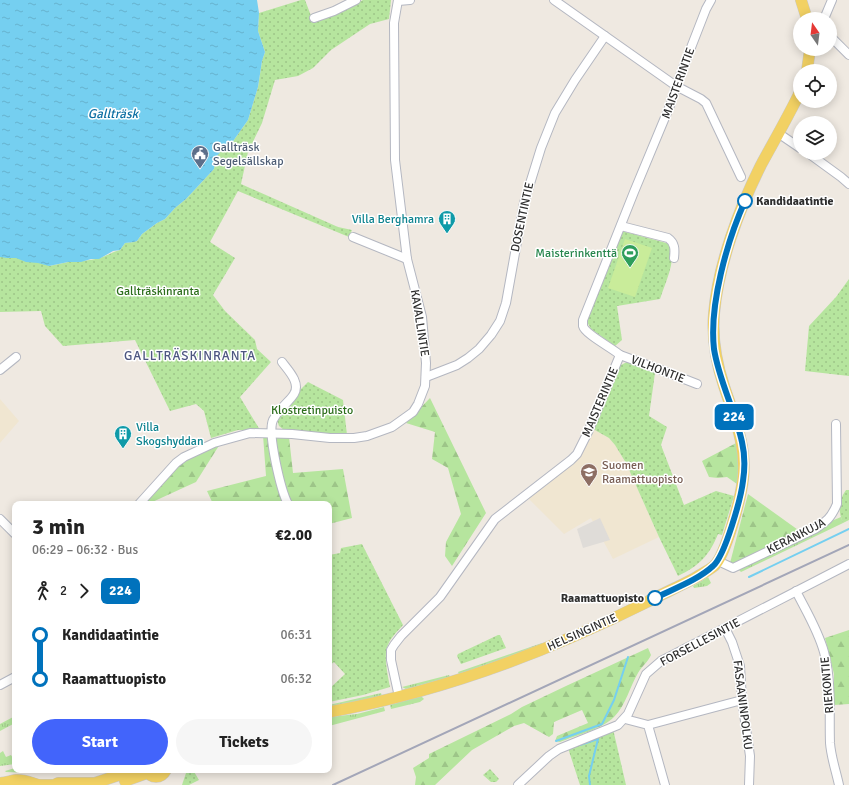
<!DOCTYPE html>
<html lang="en">
<head>
<meta charset="utf-8">
<style>
	body { margin:0; font-family:Signika,sans-serif; background:#f6f6f6; color:#222; height:100vh; display:flex; flex-direction:column; font-size:15px; white-space:nowrap }
	* { box-sizing:border-box; margin:0 }
	p { font-size:13px; color:#767676 }
	.icon { flex:none; width:22px; height:22px; fill:none; stroke:currentColor; stroke-width:2; stroke-linecap:round; stroke-linejoin:round }
	.map { position:relative; flex:1; overflow:hidden }
	.drawer { position:absolute; left:12px; top:501px; width:320px; height:272px; display:flex; flex-direction:column; background:#fff; border-radius:8px; box-shadow:0 2px 10px #0003 }
	.drawer>* { flex:none }
	.badge { padding:0 8px; border-radius:6px; font-size:14px; line-height:26px }
	.needle { width:26px; rotate:346deg }
	.fabs { position:absolute; left:793px; top:12px; display:grid; gap:8px }
	.fabs a { display:grid; place-items:center; width:44px; height:44px; border-radius:50%; background:#fff; box-shadow:0 2px 10px #0003; font-size:20px }
	.map>.badge { position:absolute; translate:-50% -50%; box-shadow:0 0 0 2px #fff }
	.legs { display:flex; align-items:center; gap:6px; height:44px; padding:0 20px; font-size:13px }
	.legs p { margin-inline-start:auto }
	.head { display:flex; align-items:center; justify-content:space-between; height:68px; padding:0 20px }
	h1 { font-size:22px; font-weight:700; line-height:30px }
	.cta { display:flex; gap:8px; margin-top:auto; padding:8px 20px }
	.cta a { flex:1; height:46px; border-radius:24px; background:#4264fb; color:#fff; font-size:16px; font-weight:700; line-height:46px; text-align:center }
	.cta a+a { background:#f6f6f6; color:#222 }
	ul { padding:0 20px; list-style:none }
	li { display:flex; align-items:center; gap:14px; height:44px; font-size:15px }
	li i { display:grid; place-items:center; width:6px; height:100%; margin:0 5px; background:currentColor }
	li i::after { content:''; width:10px; height:10px; margin:-5px; border:3px solid; border-radius:50%; background:#fff }
	li p { margin-inline-start:auto }
	li:first-child i { background:linear-gradient(#0000 50%,currentColor 0) }
	li:last-child i { background:linear-gradient(currentColor 50%,#0000 0) }
	.map>svg:first-child { display:block }
	.education { fill:#f0e6d1 }
	.grass { fill:url(#grass-tufts) }
	.forest { fill:url(#forest-firs) }
	.park { fill:url(#park-dots) }
	.pitch { fill:#c9ec9a }
	.plaza { fill:#dfdcd8 }
	.water { fill:url(#water-ripples) }
	.lines { fill:none; stroke-linecap:round; stroke-linejoin:round }
	.stream { stroke:#75cff0; stroke-width:2 }
	.minor-casing { stroke:#b4b7c1; stroke-width:10 }
	.major-casing { stroke:#c9c9c9; stroke-width:12 }
	.minor { stroke:#fff; stroke-width:8 }
	.major { stroke:#f2d163; stroke-width:11 }
	.rail { stroke:#a3a6b8; stroke-width:2 }
	.line-1-casing { stroke:#fff; stroke-width:9 }
	.line-1 { stroke:#0072bc; stroke-width:6 }
	.stop-1-dot { fill:#fff; stroke:#0072bc; stroke-width:2 }
	.labels { text-anchor:middle; stroke-width:3; stroke-linejoin:round; paint-order:stroke }
	.street-label { font-size:12px; fill:#2e2e2e; stroke:#fff }
	.service-label { font-size:12px; fill:#4e5e75; stroke:#fff; text-anchor:start }
	.stop-label { font-size:12px; font-weight:bold; fill:#2e2e2e; stroke:#fff; text-anchor:start }
	.culture-label { font-size:12px; fill:#0d838f; stroke:#fff; text-anchor:end }
	.leisure-label { font-size:12px; fill:#27864d; stroke:#fff; text-anchor:end }
	.park-label { font-size:12px; fill:#2c6e1b; stroke:#fff }
	.education-label { font-size:12px; fill:#785e54; stroke:#fff; text-anchor:start }
	.water-label { font-size:13px; font-style:italic; fill:#0d6fa3; stroke:#fff }
	.neighbourhood-label { font-size:13px; letter-spacing:1px; fill:#4d5680; stroke:#fff }
</style>
</head>
<body>
<div class="map">
<svg width="849" height="785" viewBox="0 0 849 785">
	<defs>
		<pattern id="grass-tufts" width="24" height="20" patternUnits="userSpaceOnUse"><rect width="24" height="20" fill="#b6e59e"/><path d="M3 7l-1-3M5 7V3M7 7l1-3M15 17l-1-3M17 17v-4M19 17l1-3" fill="none" stroke="#9dc588"/></pattern>
		<pattern id="forest-firs" width="22" height="20" patternUnits="userSpaceOnUse"><rect width="22" height="20" fill="#b6e59e"/><path d="M5 1l3.5 6h-7zM16 11l3.5 6h-7z" fill="#9dc588"/></pattern>
		<pattern id="park-dots" width="8" height="8" patternUnits="userSpaceOnUse"><rect width="8" height="8" fill="#b6e59e"/><path d="M2 2h.1M6 6h.1" fill="none" stroke="#9dc588" stroke-width="1.8" stroke-linecap="round"/></pattern>
		<pattern id="water-ripples" width="26" height="14" patternUnits="userSpaceOnUse"><rect width="26" height="14" fill="#75cff0"/><path d="M2 4q2-2 4 0t4 0M15 11q2-2 4 0t4 0" fill="none" stroke="#66b2ce"/></pattern>
	</defs>
	<rect width="100%" height="100%" fill="#efe9e1"/>
	<g class="education">
		<path d="M0 399 19 421 0 443Z"/>
		<path d="M593 429 609 438 615 445 626 463 659 537 613 559 591 518 564 534 527 497 555 477Z"/>
	</g>
	<g class="grass">
		<path d="M841 517 843 523 741 572 737 568 829 522Z"/>
		<path d="M708 577 711 583 707 586 694 588 693 586Z"/>
		<path d="M542 643 543 645 459 674 458 672Z"/>
		<path d="M449 675 450 677 406 689 402 687Z"/>
		<path d="M381 693 382 696 329 708V705Z"/>
		<path d="M421 696 424 699 420 702 391 709 390 705Z"/>
		<path d="M384 707 385 711 329 726V717L357 714Z"/>
		<path d="M15 716V723L0 731V724Z"/>
		<path d="M3 751 6 757 11 755 14 760H15V764L0 766V753Z"/>
		<path d="M15 768V770H37V771L33 773 6 772 5 771Z"/>
	</g>
	<g class="forest">
		<path d="M430 398 486 513 452 566 445 556 446 542 461 514 448 468 432 459 435 432 406 423Z"/>
		<path d="M263 435 289 437 293 473 343 469 352 518 329 524V504H213L207 491 266 476Z"/>
		<path d="M738 442 739 462 737 484 727 477 718 478 709 477 702 461Z"/>
		<path d="M220 444 196 482 148 504H142L180 463Z"/>
		<path d="M748 494 801 532 734 564 730 563Z"/>
		<path d="M849 630V704L834 705V674L825 638Z"/>
		<path d="M648 648 651 655C648 662 642 666 638 673 630 686 626 705 614 717 602 729 577 735 560 742L555 741 557 736 588 723 582 710 554 722 553 734 549 737 524 723 514 726 472 750 435 785H415L416 777 413 768 429 758V754L511 714 522 707 566 686Z"/>
	</g>
	<g class="park">
		<path d="M301 0H305L313 21 338 13 363 0H391L389 19 370 24 331 50 313 68 298 76 275 80 262 123 248 152 241 184 338 227 352 230 349 237 238 191 210 242 235 258 213 295 225 311 255 340 257 349 271 362 240 397 260 430H238L211 438 204 411 196 404 170 411 135 340 63 346 45 326 41 311 0 312V117L49 266C56 265 62 263 68 262 78 261 90 261 99 258 107 256 112 252 120 250L125 243 134 242 137 241 142 234 157 223 165 219 175 208 186 199 214 169 216 157 222 150 231 144 248 120 258 87 262 61 265 52 258 31 259 13Z"/>
		<path d="M622 231 670 244C677 260 665 283 660 299L617 306 622 340 615 346 591 329 586 320Z"/>
		<path d="M849 279V376L805 371 809 326 836 297Z"/>
		<path d="M627 362 655 373 649 416 667 427 661 445 684 505 716 491 734 496 722 535 718 534C709 556 699 566 678 576L659 537 626 463 615 445 609 438 593 429 619 366Z"/>
		<path d="M308 382 343 400 347 435H324L284 430 279 426 277 420 295 395Z"/>
		<path d="M846 490H849V520L843 523C838 511 838 501 846 490Z"/>
		<path d="M362 544 403 625C398 631 391 637 388 645 383 654 388 676 390 687L363 695 329 702V689L345 674 334 662 329 666V555L340 553 341 548Z"/>
		<path d="M498 635H500L506 648 461 664 457 656 458 654Z"/>
		<path d="M613 729 626 785H580L568 748Z"/>
		<path d="M490 769 499 779 496 782H491L483 775Z"/>
		<path d="M187 770H193L199 780 189 785H182Z"/>
	</g>
	<path class="pitch" d="M625 239 652 248 635 297 608 288Z"/>
	<path class="plaza" d="M600 518 610 540 583 548 577 529Z"/>
	<path class="water" d="M0 0H257L259 13 258 31 265 52 262 61 258 87 248 120 231 144 222 150 216 157 214 169 186 199 175 208 165 219 157 223 142 234 137 241 134 242 125 243 120 250 113 251 99 259H91L81 262H68L49 266 38 263 26 262 16 258H7L0 257Z"/>
	<g class="lines">
		<g class="stream">
			<path d="M749 577 849 529"/>
			<path d="M556 741 602 724 614 700 628 657"/>
			<path d="M580 745 598 739"/>
			<path d="M590 785 589 776 598 739"/>
		</g>
		<defs>
			<g id="minor">
				<path d="M554 0 676 86 701 99 706 103 741 177"/>
				<path d="M398 1 410 0"/>
				<path d="M314 18 334 11 356 0"/>
				<path d="M824 19 832 0"/>
				<path d="M830 36 849 55"/>
				<path d="M778 133 800 148"/>
				<path d="M808 153 841 177 849 184"/>
				<path d="M621 226 668 238C675 243 675 249 674 258"/>
				<path d="M353 237 407 259"/>
				<path d="M620 355 661 370 697 384"/>
				<path d="M282 362C288 370 301 383 294 394 291 399 286 403 282 408 279 411 275 416 273 420 267 433 281 491 288 504"/>
				<path d="M0 370 16 357"/>
				<path d="M426 377 457 365 468 358 479 349 491 335 500 321 506 303 524 203 541 148 555 113 575 80 605 36"/>
				<path d="M139 504 176 463 184 457 214 443 250 433 292 434 330 438H354L367 436 392 427 413 412 418 404 425 386 426 363 422 317 407 259 395 160 394 23 398 0"/>
				<path d="M0 519 15 534"/>
				<path d="M718 561 733 568 815 529C827 521 831 518 837 504L836 424"/>
				<path d="M796 591C806 611 818 630 824 652 832 681 829 713 830 743 831 757 836 771 839 785"/>
				<path d="M725 628 732 642 740 666 742 700 750 756 749 785"/>
				<path d="M0 685 15 677"/>
				<path d="M399 697 391 660V650L394 645 401 636 440 597 495 519 571 460 577 454 588 432 620 355C612 348 585 334 583 326 583 326 583 320 583 320L634 192 671 103 676 86 706 9 711 0"/>
				<path d="M625 719 648 725 665 785"/>
				<path d="M648 725 742 700"/>
				<path d="M518 785 549 756 559 749 618 725 628 714 646 674 661 661 849 564"/>
			</g>
			<g id="major">
				<path d="M801 0 807 19"/>
				<path d="M807 71 810 49"/>
				<path d="M329 712C440 692 545 653 645 603 662 594 678 587 695 578 701 574 708 571 714 566 726 555 741 497 743 479 747 446 734 417 724 386 716 362 712 338 714 314 718 265 739 209 761 165 774 141 788 117 800 92"/>
				<path d="M146 770C151 779 161 779 166 770"/>
				<path d="M125 781 147 773"/>
				<path d="M0 783C6 783 10 781 16 780 24 779 31 783 39 785"/>
				<path d="M37 785H54L58 783H95L134 770"/>
			</g>
		</defs>
		<use href="#minor" class="minor-casing"/>
		<use href="#major" class="major-casing"/>
		<use href="#minor" class="minor"/>
		<use href="#major" class="major"/>
		<path class="rail" d="M333 785 849 545"/>
	</g>
	<g class="lines">
		<defs>
			<path id="line-1" d="M655 598C673 589 698 580 713 566 725 556 741 498 743 481 745 468 745 455 742 442 735 410 719 381 714 349 709 305 727 241 745 201"/>
		</defs>
		<use href="#line-1" class="line-1-casing"/>
		<use href="#line-1" class="line-1"/>
	</g>
	<defs>
		<symbol id="civic-pin" viewBox="-11 -11 22 30"><path d="M0 17L-7.5 6A9.5 9.5 0 1 1 7.5 6Z" fill="#5c6f8a" stroke="#fff"/><path d="M-.6-6.5H3V-4.5H.6V-3L4-1V1h2V6H-6V1h2V-1L-.6-3ZM-1.2 2.5V6h2.4V2.5Z" fill="#fff"/></symbol>
		<symbol id="building-pin" viewBox="-11 -11 22 30"><path d="M0 17L-7.5 6A9.5 9.5 0 1 1 7.5 6Z" fill="#0f9aa8" stroke="#fff"/><path d="M-4-6H4V6H1V3H-1V6H-4ZM-2.5-4.3h1.7v1.8h-1.7ZM.8-4.3h1.7v1.8H.8ZM-2.5-1h1.7V.8h-1.7ZM.8-1h1.7V.8H.8Z" fill="#fff"/></symbol>
		<symbol id="stadium-pin" viewBox="-11 -11 22 30"><path d="M0 17L-7.5 6A9.5 9.5 0 1 1 7.5 6Z" fill="#2e9e5b" stroke="#fff"/><path d="M0-5a6.5 5 0 1 0 0 10a6.5 5 0 1 0 0-10ZM-3.5-1.8h7v3.6h-7Z" fill="#fff"/></symbol>
		<symbol id="school-pin" viewBox="-11 -11 22 30"><path d="M0 17L-7.5 6A9.5 9.5 0 1 1 7.5 6Z" fill="#8d6e63" stroke="#fff"/><path d="M0-5L7-2L0 1L-7-2ZM-4 1L0 2.5L4 1V4Q0 6-4 4Z" fill="#fff"/></symbol>
	</defs>
	<g fill-rule="evenodd">
		<use href="#civic-pin" x="190" y="144" width="20" height="27"/>
		<use href="#building-pin" x="437" y="209" width="20" height="27"/>
		<use href="#stadium-pin" x="620" y="243" width="20" height="27"/>
		<use href="#building-pin" x="113" y="424" width="20" height="27"/>
		<use href="#school-pin" x="579" y="462" width="20" height="27"/>
	</g>
	<g class="stop-1-dot">
		<circle cx="745" cy="201" r="7"/>
		<circle cx="655" cy="598" r="7"/>
	</g>
	<g class="labels">
		<g class="street-label">
			<text transform="translate(678 83) rotate(-70)" y="4">MAISTERINTIE</text>
			<text transform="translate(522 217) rotate(-78)" y="4">DOSENTINTIE</text>
			<text transform="translate(420 323) rotate(81)" y="4">KAVALLINTIE</text>
			<text transform="translate(658 369) rotate(21)" y="4">VILHONTIE</text>
			<text transform="translate(600 402) rotate(-67)" y="4">MAISTERINTIE</text>
			<text transform="translate(796 536) rotate(-27)" y="4">KERANKUJA</text>
			<text transform="translate(582 632) rotate(-24)" y="4">HELSINGINTIE</text>
			<text transform="translate(700 642) rotate(-28)" y="4">FORSELLESINTIE</text>
			<text transform="translate(827 685) rotate(-95)" y="4">RIEKONTIE</text>
			<text transform="translate(743 705) rotate(83)" y="4">FASAANINPOLKU</text>
		</g>
		<g class="service-label">
			<text x="213" y="151">Gallträsk<tspan x="213" dy="14">Segelsällskap</tspan></text>
		</g>
		<g class="stop-label">
			<text x="756" y="205">Kandidaatintie</text>
			<text x="644" y="602" text-anchor="end">Raamattuopisto</text>
		</g>
		<g class="culture-label">
			<text x="434" y="223">Villa Berghamra</text>
			<text x="136" y="431" text-anchor="start">Villa<tspan x="136" dy="14">Skogshyddan</tspan></text>
		</g>
		<g class="leisure-label">
			<text x="617" y="257">Maisterinkenttä</text>
		</g>
		<g class="park-label">
			<text x="158" y="295">Gallträskinranta</text>
			<text x="312" y="414">Klostretinpuisto</text>
		</g>
		<g class="education-label">
			<text x="602" y="469">Suomen<tspan x="602" dy="14">Raamattuopisto</tspan></text>
		</g>
		<g class="water-label">
			<text x="113" y="118">Gallträsk</text>
		</g>
		<g class="neighbourhood-label">
			<text x="190" y="360">GALLTRÄSKINRANTA</text>
		</g>
	</g>
</svg>
<div class="fabs">
<a><svg class="needle" viewBox="-14 -14 28 28"><path d="M0-13l5 13h-10z" fill="#e53935"/><path d="M0 13l5-13h-10z" fill="#767676"/></svg></a>
<a><svg class="icon" aria-label="locate" viewBox="0 0 24 24"><circle cx="12" cy="12" r="6"/><path d="M12 2v4M12 18v4M2 12h4M18 12h4"/></svg></a>
<a><svg class="icon" aria-label="layers" viewBox="0 0 24 24"><path d="M12 4l9 5-9 5-9-5zM3 14l9 5 9-5"/></svg></a>
</div>
<b class="badge" style="left:734px;top:417px;background:#0072bc;color:#fff">224</b>
<section class="drawer">
<div class="head"><div><h1>3 min</h1><p>06:29 – 06:32 · Bus</p></div><b>€2.00</b></div>
<div class="legs"><svg class="icon" aria-label="walk" viewBox="0 0 24 24"><circle cx="13" cy="4" r="2"/><path d="M13 8l-2 6 4 7M11 14l-3 7M7 12l3-4h3l4 4"/></svg>2<svg class="icon" aria-label="forward" viewBox="0 0 24 24"><path d="M9 5l7 7-7 7"/></svg><b class="badge" style="background:#0072bc;color:#fff">224</b></div>
<ul>
<li><i style="color:#0072bc"></i><b>Kandidaatintie</b><p>06:31</p></li>
<li><i style="color:#0072bc"></i><b>Raamattuopisto</b><p>06:32</p></li>
</ul>
<div class="cta"><a>Start</a><a>Tickets</a></div>
</section>
</div>
</body>
</html>
